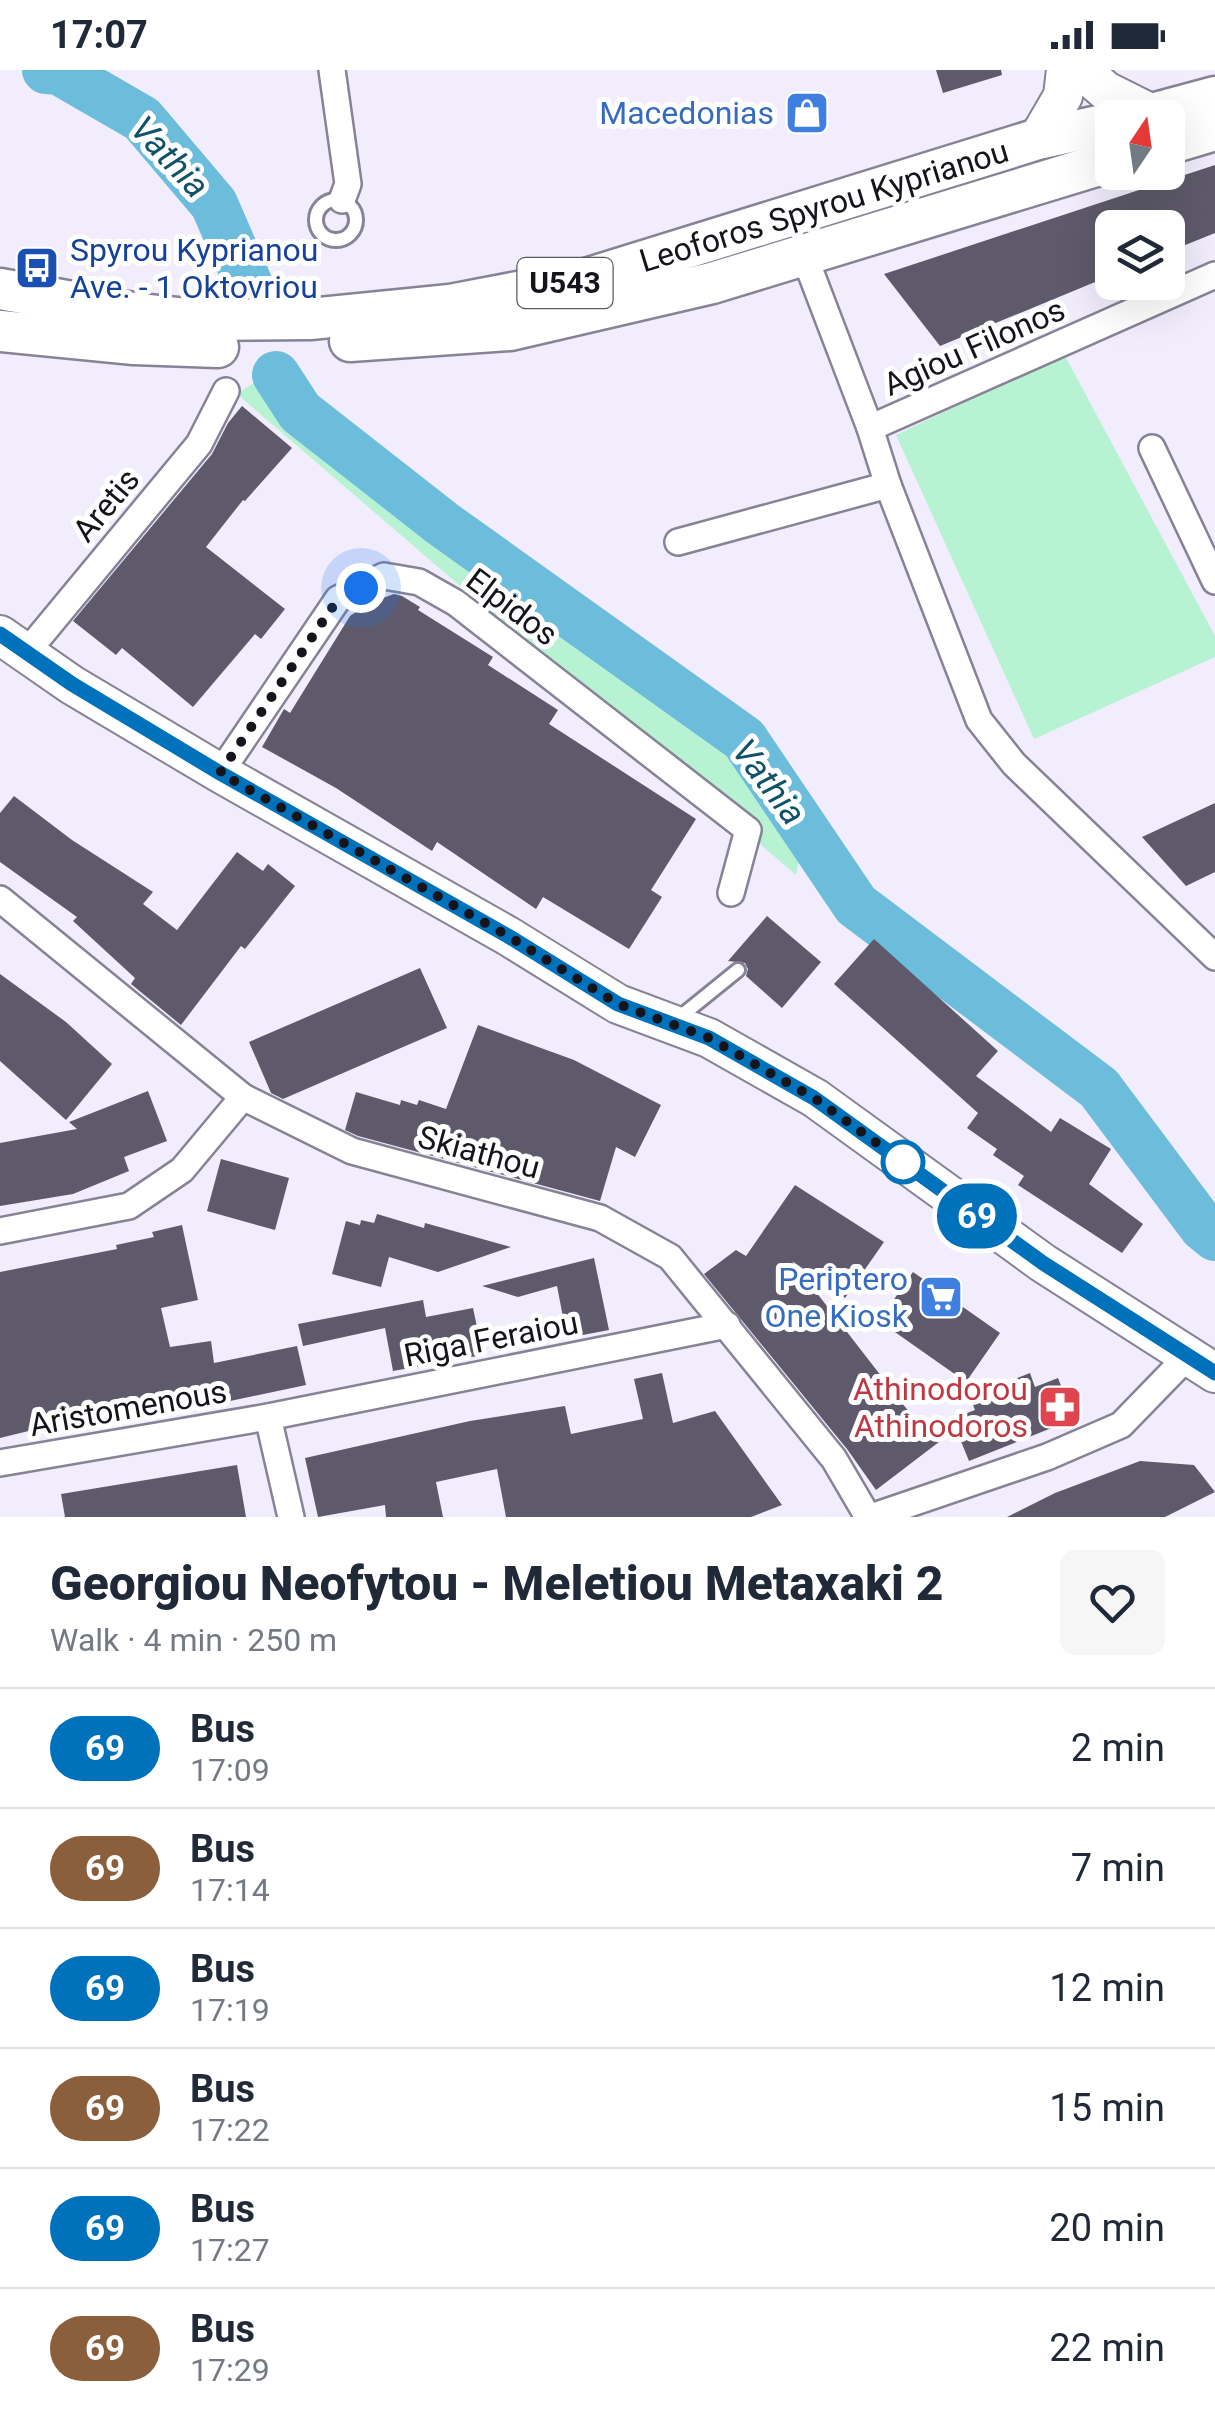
<!DOCTYPE html>
<html lang="en">
<head>
<meta charset="utf-8">
<style>
	body { margin:0; font-family:Roboto,sans-serif; background:#f6f6f7; color:#1f2937; height:100vh; display:flex; flex-direction:column; font-size:38px; white-space:nowrap }
	* { box-sizing:border-box; margin:0 }
	p { font-size:32px; color:#747a83 }
	.icon { flex:none; width:55px; height:55px; fill:none; stroke:currentColor; stroke-width:2; stroke-linecap:round; stroke-linejoin:round }
	.map { position:relative; height:1447px; overflow:hidden }
	.details { display:flex; flex-direction:column; background:#fff; flex:1 }
	.details>* { flex:none }
	.badge { padding:0 20px; border-radius:32px; font-size:35px; line-height:65px }
	.needle { width:65px; rotate:13deg }
	.controls { position:absolute; left:1095px; top:30px; display:grid; gap:20px }
	.controls a { display:grid; place-items:center; width:90px; height:90px; border-radius:15px; background:#fff; box-shadow:0 10px 40px #0002; font-size:50px }
	.you { position:absolute; width:50px; height:50px; margin:-25px; border:8px solid #fff; border-radius:50%; background:#1a73e8; box-shadow:0 0 0 15px #1a73e833 }
	.map>.badge { position:absolute; translate:-50% -50%; box-shadow:0 0 0 5px #fff }
	.round { display:grid; place-items:center; flex:none; width:105px; height:105px; border-radius:15px; background:#f6f6f7 }
	.summary { display:flex; align-items:center; justify-content:space-between; height:170px; padding:0 50px }
	h1 { font-size:48px; font-weight:800; line-height:75px }
	ul { padding:0; list-style:none }
	li { display:flex; align-items:center; gap:30px; height:120px; padding:0 50px; border-top:2px solid #e0e1e3 }
	li div { flex:1 }
	li b { display:block; font-size:38px }
	li em { font-style:normal }
	li .badge { min-width:110px; font-weight:700; text-align:center }
	.status { display:flex; justify-content:space-between; align-items:center; height:70px; padding:0 50px; background:#fff; direction:ltr }
	.status svg { height:28px; fill:currentColor }
	.map>svg:first-child { display:block }
	.green { fill:#b7f2d2 }
	.lines { fill:none; stroke-linecap:round; stroke-linejoin:round }
	.river { stroke:#6cbcdc; stroke-width:48 }
	.building { fill:#5e5a6b }
	.lane-casing { stroke:#878295; stroke-width:18 }
	.street-casing { stroke:#878295; stroke-width:30 }
	.secondary-casing { stroke:#878295; stroke-width:42 }
	.primary-casing { stroke:#878295; stroke-width:45 }
	.lane { stroke:#fff; stroke-width:12 }
	.street { stroke:#fff; stroke-width:25 }
	.secondary { stroke:#fff; stroke-width:38 }
	.primary { stroke:#fff; stroke-width:40 }
	.line-casing { stroke:#fff; stroke-width:22 }
	.line { stroke:#0072bc; stroke-width:15 }
	.walk { stroke:#15141a; stroke-width:10; stroke-dasharray:0 18 }
	.stop-dot { fill:#fff; stroke:#0072bc; stroke-width:5 }
	.labels { text-anchor:middle; stroke-width:10; stroke-linejoin:round; paint-order:stroke }
	.shield { fill:#fff; stroke:#5b5a5f; stroke-width:2.5 }
	.shield-label { font-size:30px; font-weight:bold; fill:#15141a }
	.shop-label { font-size:32px; fill:#366cbe; stroke:#fff; text-anchor:end }
	.street-label { font-size:32px; fill:#15141a; stroke:#fff }
	.transit-label { font-size:32px; fill:#164399; stroke:#fff; text-anchor:start }
	.health-label { font-size:32px; fill:#be3a42; stroke:#fff; text-anchor:end }
	.water-label { font-size:35px; font-style:italic; fill:#105369; stroke:#fff }
</style>
</head>
<body>
<div class="status"><b>17:07</b><svg viewBox="0 0 49 12"><path d="M0 12V9h3v3zM5 12V6h3v6zM10 12V3h3v9zM15 12V0h3v12zM26 1h20v11H26zM47 4h2v5h-2z"/></svg></div>
<div class="map">
<svg width="1215" height="1447" viewBox="0 0 1215 1447">
	<rect width="100%" height="100%" fill="#f1edfd"/>
	<g class="green">
		<path d="M1064 284 1215 566V587L1034 669 896 365Z"/>
		<path d="M260 309 732 676 802 773 796 805 237 324Z"/>
	</g>
	<g class="lines">
		<g class="river">
			<path d="M46 0 59 1 142 49 214 134 250 217"/>
			<path d="M276 305 300 342 443 454 744 669 856 835 1099 1018 1203 1157 1215 1167"/>
		</g>
	</g>
	<g class="building">
		<path d="M936 0H1001L1002 5 943 23Z"/>
		<path d="M1215 95V163L1168 182V158H1112V205L940 276 884 204Z"/>
		<path d="M242 336 292 378 245 431 243 430 206 477 285 539 261 569 255 564 193 637 122 578 116 585 73 551 212 384 228 353Z"/>
		<path d="M394 524 402 526 420 537 418 540 493 587 488 595 558 640 549 654 696 749 651 820 662 827 629 879 543 827 536 839 437 772 432 781 336 718 262 677 284 639 290 643 350 546 369 533Z"/>
		<path d="M14 726 72 770 153 822 143 834 177 860 237 782 263 801 268 794 295 816 245 879 241 876 181 955 131 914 135 908 73 851 77 847 0 792V743Z"/>
		<path d="M1215 733V802L1186 816 1142 767Z"/>
		<path d="M767 846 821 892 782 938 746 906 748 899 745 893 728 891Z"/>
		<path d="M874 869 998 981 976 1006 1051 1062 1060 1048 1111 1079 1089 1114 1143 1154 1122 1183 1018 1115 1024 1106 993 1085 997 1079 967 1058 978 1043 834 914Z"/>
		<path d="M420 898 447 958 283 1029 271 1023 249 972Z"/>
		<path d="M0 904 66 952 112 994 66 1050 0 991Z"/>
		<path d="M478 955 574 990 661 1035 635 1087 616 1077 600 1131 358 1066 345 1060 356 1022 400 1035 401 1030 417 1035 419 1030 446 1039Z"/>
		<path d="M148 1021 167 1071 124 1087 129 1101 73 1124 0 1136V1073L77 1059 69 1052Z"/>
		<path d="M221 1089 289 1108 275 1160 207 1141Z"/>
		<path d="M795 1115 884 1172 845 1228 792 1191 923 1360 975 1340 970 1327 1030 1303 1035 1317 1058 1308 1074 1349 969 1391 956 1359 876 1420 847 1379 704 1204 736 1180 746 1186Z"/>
		<path d="M377 1144 424 1158 425 1153 511 1177 438 1202 389 1187 381 1217 332 1204 346 1151 360 1155 361 1150 374 1153Z"/>
		<path d="M182 1155 198 1230 161 1238 170 1277 211 1271 214 1293 297 1276 306 1315 216 1334 192 1337 191 1335 101 1353 61 1356V1353L0 1368V1202L117 1179 116 1175 154 1167 152 1162Z"/>
		<path d="M594 1188 609 1260 567 1268 557 1216 518 1227 482 1216Z"/>
		<path d="M913 1202 1000 1263 966 1312 892 1260 901 1247 888 1238Z"/>
		<path d="M423 1230 426 1247 473 1238 483 1285 393 1301 385 1258 303 1276 298 1254Z"/>
		<path d="M662 1303 673 1353 715 1341 782 1435 751 1447H506L497 1399 436 1412 443 1447H386L385 1435 318 1447 305 1388 470 1351 565 1336 571 1364 643 1349 634 1309Z"/>
		<path d="M1140 1391 1194 1395 1215 1422 1165 1447H1007L1055 1423Z"/>
		<path d="M237 1395 246 1447H65L61 1424Z"/>
	</g>
	<g class="lines">
		<defs>
			<g id="lane">
				<circle cx="336" cy="150" r="20"/>
				<path d="M675 951 738 900"/>
			</g>
			<g id="street">
				<path d="M332 0 348 114 342 130"/>
				<path d="M804 185 870 358 888 415 979 650 1014 694 1215 887"/>
				<path d="M870 358 1215 205"/>
				<path d="M1152 378 1215 511"/>
				<path d="M678 472 888 415"/>
				<path d="M26 583 199 374 226 321"/>
				<path d="M220 703 338 529 384 506 419 512 456 533 748 760 731 823"/>
				<path d="M0 829 243 1027 352 1081 600 1148 670 1187 834 1389 868 1447"/>
				<path d="M0 1161 129 1136 182 1100 243 1027"/>
				<path d="M268 1347 291 1447"/>
				<path d="M0 1393 268 1347 727 1255"/>
				<path d="M871 1447 1047 1387 1121 1355 1187 1287"/>
			</g>
			<g id="secondary">
				<path d="M1081 0 1106 21 1152 44"/>
				<path d="M1038 69 1063 26 1066 0"/>
				<path d="M0 565 72 615 220 703 508 866 618 934 709 968 815 1028 1043 1193 1215 1303"/>
			</g>
			<g id="primary">
				<path d="M1137 48 1215 27"/>
				<path d="M1168 74 1215 60"/>
				<path d="M0 219 138 244 196 250 310 249 450 235 586 209 1038 69 1112 53"/>
				<path d="M0 261 134 274 218 277"/>
				<path d="M350 271 510 260 712 213 1112 91"/>
			</g>
		</defs>
		<use href="#lane" class="lane-casing"/>
		<use href="#street" class="street-casing"/>
		<use href="#secondary" class="secondary-casing"/>
		<use href="#primary" class="primary-casing"/>
		<use href="#lane" class="lane"/>
		<use href="#street" class="street"/>
		<use href="#secondary" class="secondary"/>
		<use href="#primary" class="primary"/>
	</g>
	<g class="lines">
		<defs>
			<path id="line" d="M0 564 72 614 220 703 508 866 618 934 709 968 814 1028 1043 1193 1215 1303"/>
		</defs>
		<use href="#line" class="line-casing"/>
		<use href="#line" class="line"/>
		<path class="walk" d="M361 518 338 529 220 703 508 866 618 934 709 968 814 1028 903 1092"/>
	</g>
	<defs>
		<symbol id="shop-square" viewBox="-11 -11 22 22"><rect x="-9" y="-9" width="18" height="18" rx="4" fill="#3f7fe0" stroke="#fff"/><path d="M-5-2.5h2.3a2.7 3.5 0 0 1 5.4 0H5L5.5 6h-11ZM-1.5-2.5h3a1.5 2.3 0 0 0-3 0Z" fill="#fff"/></symbol>
		<symbol id="bus-square" viewBox="-11 -11 22 22"><rect x="-9" y="-9" width="18" height="18" rx="4" fill="#1a4fb4" stroke="#fff"/><path d="M-5-6H5V4H4V6H2V4H-2V6H-4V4H-5ZM-3.5-4V0h7V-4ZM-3.5 1.2v1.5H-2V1.2ZM2 1.2v1.5H3.5V1.2Z" fill="#fff"/></symbol>
		<symbol id="supermarket-square" viewBox="-11 -11 22 22"><rect x="-9" y="-9" width="18" height="18" rx="4" fill="#3f7fe0" stroke="#fff"/><path d="M-6-5.5h2.5l.6 2H6L4.5 2H-2.5L-4.4-4H-6ZM-1.5 3.2a1.3 1.3 0 1 0 .1 0ZM3 3.2a1.3 1.3 0 1 0 .1 0Z" fill="#fff"/></symbol>
		<symbol id="pharmacy-square" viewBox="-11 -11 22 22"><rect x="-9" y="-9" width="18" height="18" rx="4" fill="#e0444e" stroke="#fff"/><path d="M-2-6h4v4h4v4h-4v4h-4v-4h-4v-4h4Z" fill="#fff"/></symbol>
	</defs>
	<g fill-rule="evenodd">
		<use href="#shop-square" x="782" y="18" width="50" height="50"/>
		<use href="#bus-square" x="12" y="173" width="50" height="50"/>
		<use href="#supermarket-square" x="916" y="1202" width="50" height="50"/>
		<use href="#pharmacy-square" x="1035" y="1312" width="50" height="50"/>
	</g>
	<circle class="stop-dot" cx="903" cy="1092" r="20"/>
	<g class="labels">
		<rect class="shield" x="517.5" y="188" width="95" height="50" rx="8"/>
		<g class="shield-label">
			<text x="565" y="223">U543</text>
		</g>
		<g class="shop-label">
			<text x="774" y="54">Macedonias</text>
			<text x="908" y="1220">Periptero<tspan x="908" dy="37">One Kiosk</tspan></text>
		</g>
		<g class="street-label">
			<text transform="translate(824 136) rotate(-17)" y="11">Leoforos Spyrou Kyprianou</text>
			<text transform="translate(974 277) rotate(-24)" y="11">Agiou Filonos</text>
			<text transform="translate(106 435) rotate(-50)" y="11">Aretis</text>
			<text transform="translate(512 537) rotate(37)" y="11">Elpidos</text>
			<text transform="translate(479 1082) rotate(15)" y="11">Skiathou</text>
			<text transform="translate(491 1269) rotate(-11)" y="11">Riga Feraiou</text>
			<text transform="translate(128 1338) rotate(-10)" y="11">Aristomenous</text>
		</g>
		<g class="transit-label">
			<text x="70" y="191">Spyrou Kyprianou<tspan x="70" dy="37">Ave. - 1 Oktovriou</tspan></text>
		</g>
		<g class="health-label">
			<text x="1028" y="1330">Athinodorou<tspan x="1028" dy="37">Athinodoros</tspan></text>
		</g>
		<g class="water-label">
			<text transform="translate(170 87) rotate(47)" y="12">Vathia</text>
			<text transform="translate(769 712) rotate(53)" y="12">Vathia</text>
		</g>
	</g>
</svg>
<div class="controls">
<a><svg class="needle" viewBox="-14 -14 28 28"><path d="M0-13l5 13h-10z" fill="#e53935"/><path d="M0 13l5-13h-10z" fill="#747a83"/></svg></a>
<a><svg class="icon" aria-label="layers" viewBox="0 0 24 24"><path d="M12 4l9 5-9 5-9-5zM3 14l9 5 9-5"/></svg></a>
</div>
<div class="you" style="left:361px;top:518px"></div>
<b class="badge" style="left:977px;top:1146px;background:#0072bc;color:#fff">69</b>
</div>
<section class="details">
<div class="summary"><div><h1>Georgiou Neofytou - Meletiou Metaxaki 2</h1><p>Walk · 4 min · 250 m</p></div><a class="round"><svg class="icon" aria-label="heart" viewBox="0 0 24 24"><path d="M12 20l-8-8c-3-5 5-10 8-4 3-6 11-1 8 4z"/></svg></a></div>
<ul>
<li><span class="badge" style="background:#0072bc;color:#fff">69</span><div><b>Bus</b><p>17:09</p></div><em>2 min</em></li>
<li><span class="badge" style="background:#8b5e3c;color:#fff">69</span><div><b>Bus</b><p>17:14</p></div><em>7 min</em></li>
<li><span class="badge" style="background:#0072bc;color:#fff">69</span><div><b>Bus</b><p>17:19</p></div><em>12 min</em></li>
<li><span class="badge" style="background:#8b5e3c;color:#fff">69</span><div><b>Bus</b><p>17:22</p></div><em>15 min</em></li>
<li><span class="badge" style="background:#0072bc;color:#fff">69</span><div><b>Bus</b><p>17:27</p></div><em>20 min</em></li>
<li><span class="badge" style="background:#8b5e3c;color:#fff">69</span><div><b>Bus</b><p>17:29</p></div><em>22 min</em></li>
</ul>
</section>
</body>
</html>
